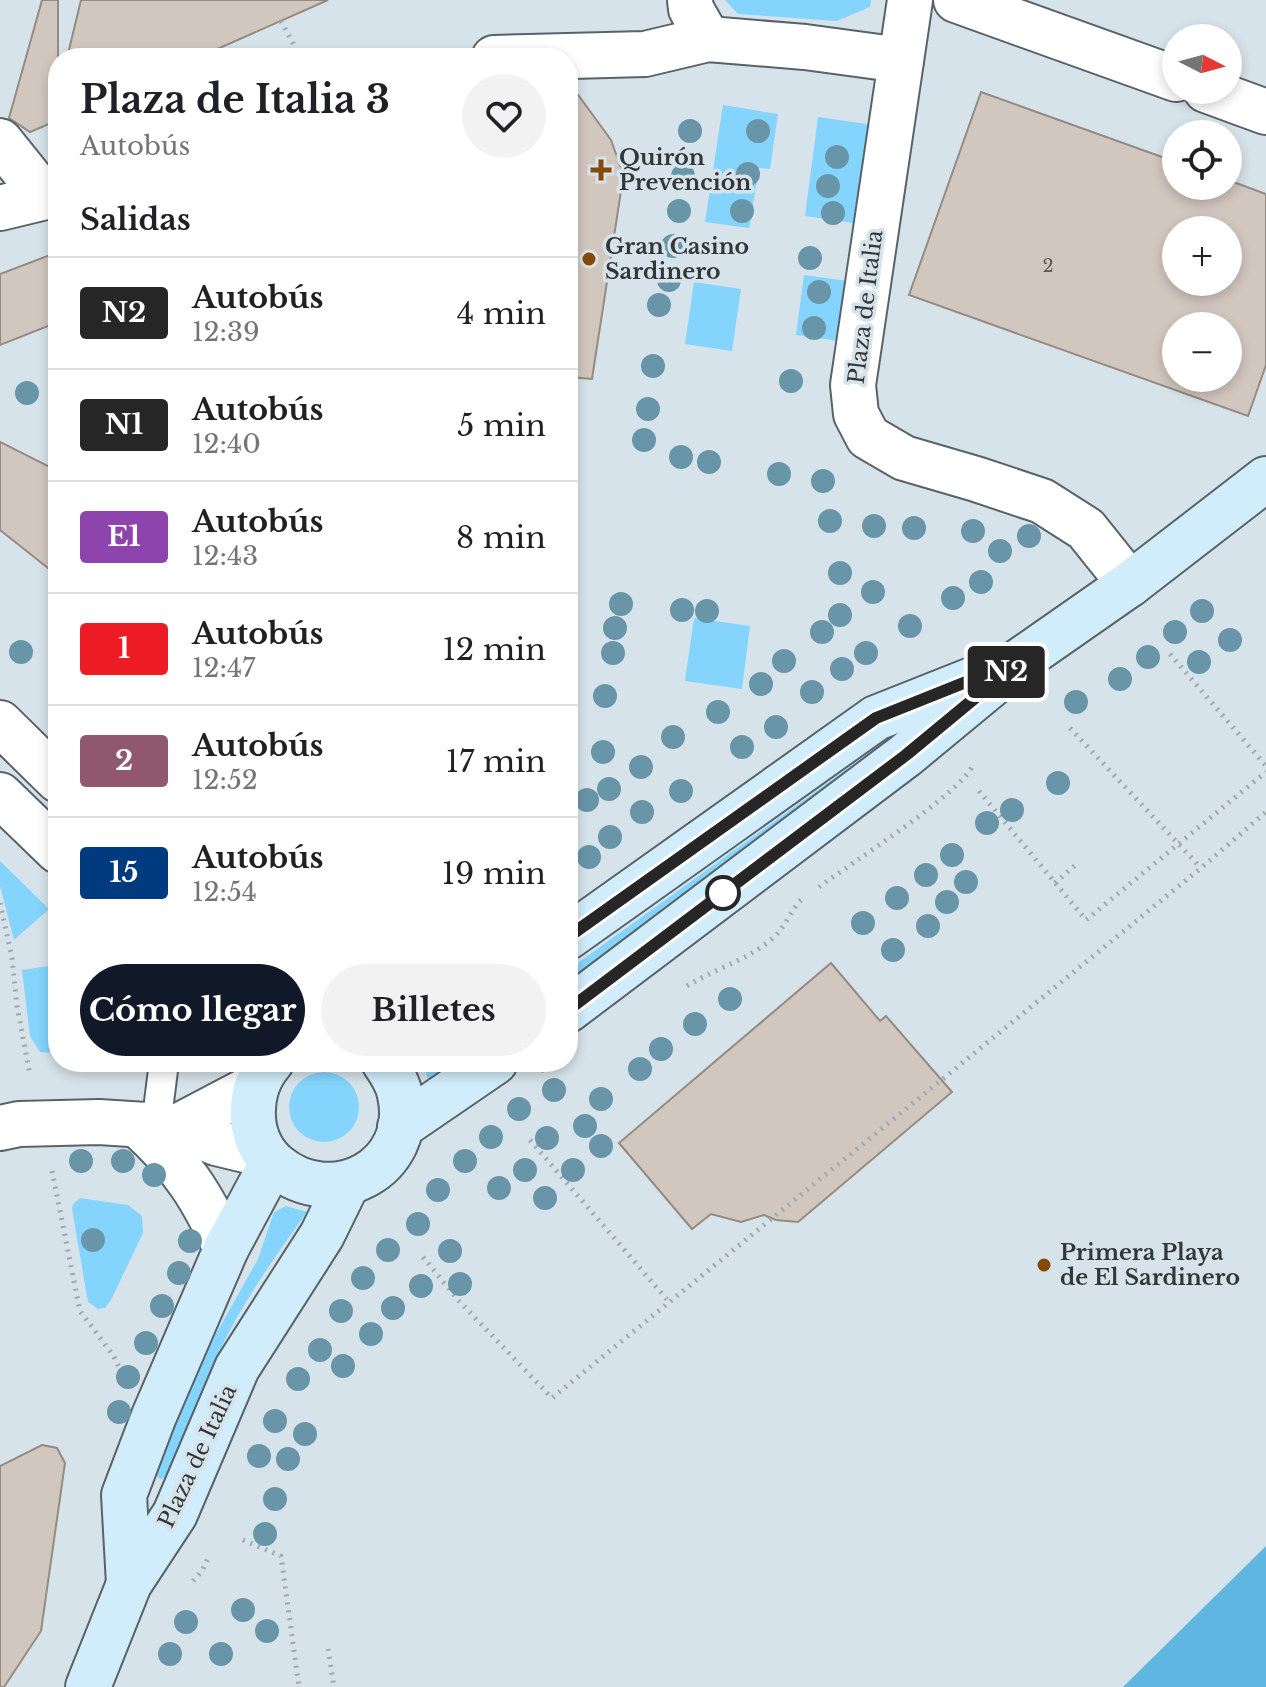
<!DOCTYPE html>
<html lang="es">
<head>
<meta charset="utf-8">
<style>
	body { margin:0; font-family:"Libre Baskerville",serif; background:#f2f2f2; color:#202124; height:100vh; display:flex; flex-direction:column; font-size:30px; white-space:nowrap }
	* { box-sizing:border-box; margin:0 }
	p { font-size:26px; color:#757577 }
	.icon { flex:none; width:44px; height:44px; fill:none; stroke:currentColor; stroke-width:2; stroke-linecap:round; stroke-linejoin:round }
	.map { position:relative; flex:1; overflow:hidden }
	.details { position:absolute; left:48px; top:48px; width:530px; height:1024px; display:flex; flex-direction:column; background:#fff; border-radius:32px; box-shadow:0 4px 12px #0003 }
	.details>* { flex:none }
	.badge { padding:0 16px; border-radius:6px; font-size:28px; line-height:52px }
	.needle { width:52px; rotate:96deg }
	.fabs { position:absolute; left:1162px; top:24px; display:grid; gap:16px }
	.fabs a { display:grid; place-items:center; width:80px; height:80px; border-radius:50%; background:#fff; box-shadow:0 4px 12px #0003; font-size:40px }
	.map>.badge { position:absolute; translate:-50% -50%; box-shadow:0 0 0 4px #fff }
	h2 { padding:0 32px; font-size:30px; line-height:72px }
	.round { display:grid; place-items:center; flex:none; width:84px; height:84px; border-radius:42px; background:#f2f2f2 }
	.headline { display:flex; align-items:center; justify-content:space-between; height:136px; padding:0 32px }
	h1 { font-size:38px; font-weight:700; line-height:60px }
	.primary-button { display:flex; gap:16px; margin-top:auto; padding:16px 32px }
	.primary-button a { flex:1; height:92px; border-radius:48px; background:#111827; color:#fff; font-size:32px; font-weight:700; line-height:92px; text-align:center }
	.primary-button a+a { background:#f2f2f2; color:#202124 }
	ul { padding:0; list-style:none }
	li { display:flex; align-items:center; gap:24px; height:112px; padding:0 32px; border-top:2px solid #e0e0e0 }
	li div { flex:1 }
	li b { display:block; font-size:30px }
	li em { font-style:normal }
	li .badge { min-width:88px; font-weight:700; text-align:center }
	.map>svg:first-child { display:block }
	.green { fill:#85d4fd }
	.water { fill:#5fb6e1 }
	.building { fill:#d2c7bf; stroke:#958b83; stroke-width:2; fill-rule:evenodd }
	.lines { fill:none; stroke-linecap:round; stroke-linejoin:round }
	.service-casing { stroke:#586369; stroke-width:32 }
	.minor-casing { stroke:#586369; stroke-width:48 }
	.secondary-casing { stroke:#586369; stroke-width:48 }
	.path { stroke:#a0aaaf; stroke-width:5; stroke-dasharray:2 6; stroke-linecap:butt }
	.service { stroke:#fff; stroke-width:28 }
	.minor { stroke:#fff; stroke-width:44 }
	.secondary { stroke:#d1ecfa; stroke-width:44 }
	.tree { fill:#6995a9 }
	.line-casing { stroke:#fff; stroke-width:18 }
	.line { stroke:#262626; stroke-width:12 }
	.poi-dot { fill:#864907; stroke:#d7e3ea; stroke-width:3 }
	.stop-dot { fill:#fff; stroke:#262626; stroke-width:4 }
	.labels { text-anchor:middle; stroke-width:7; stroke-linejoin:round; paint-order:stroke }
	.number-label { font-size:18px; fill:#5b5b5b }
	.poi-label { font-size:22px; font-weight:bold; fill:#33373a; stroke:#d7e3ea; text-anchor:start }
	.street-label { font-size:22px; fill:#33373a; stroke:#d7e3ea }
</style>
</head>
<body>
<div class="map">
<svg width="1266" height="1687" viewBox="0 0 1266 1687">
	<rect width="100%" height="100%" fill="#d7e3ea"/>
	<g class="green">
		<path d="M725 0H871L870 7 837 21 738 14Z"/>
		<path d="M723 105 778 114 770 169 759 168 749 228 705 222Z"/>
		<path d="M818 117 874 125 861 224 805 216Z"/>
		<path d="M804 275 854 282 846 342 796 335Z"/>
		<path d="M694 282 741 289 732 351 685 344Z"/>
		<path d="M694 618 750 626 742 689 685 681Z"/>
		<path d="M869 753 871 774 568 993V970Z"/>
		<path d="M0 861 49 909 14 940 0 886Z"/>
		<path d="M58 957V1053L40 1052 30 1036 22 970 49 966Z"/>
		<path d="M423 1062H468L431 1090Z"/>
		<circle cx="324" cy="1107" r="35"/>
		<path d="M80 1198 128 1205 142 1216 143 1233 111 1300 105 1308 98 1309 88 1302 72 1209 73 1204Z"/>
		<path d="M286 1206 307 1212C282 1247 256 1283 235 1321 208 1369 189 1423 168 1475L162 1479 158 1478 155 1471 203 1357 258 1259 274 1212Z"/>
	</g>
	<path class="water" d="M1266 1546V1687H1123Z"/>
	<g class="building">
		<path d="M42 0H58V120L30 132 9 118Z"/>
		<path d="M81 0H328L197 58H67Z"/>
		<path d="M568 81 611 140 621 168V191L592 379 568 377Z"/>
		<path d="M981 92 1176 162V186H1228V180L1266 194V365L1248 416 909 295ZM1176 230H1228V282H1176ZM1176 326H1228V378H1176Z"/>
		<path d="M58 252V322L0 345V274Z"/>
		<path d="M0 442 58 471V576L0 530Z"/>
		<path d="M831 963 880 1021 886 1016 952 1092 798 1222 776 1220 764 1215 741 1222 711 1214 692 1229 619 1143Z"/>
		<path d="M42 1445 57 1448 65 1463 41 1631 4 1687H0V1466Z"/>
	</g>
	<g class="lines">
		<defs>
			<path id="service" d="M156 1126 164 1062"/>
			<g id="minor">
				<path d="M690 0 691 9 708 39"/>
				<path d="M910 0 853 385 856 414 868 437 904 458 976 479 1042 501 1086 529 1130 584"/>
				<path d="M956 0 1176 79"/>
				<path d="M494 58 645 54 708 39 805 47 901 60"/>
				<path d="M1206 90 1266 112"/>
				<path d="M0 141 45 197"/>
				<path d="M0 208 58 194"/>
				<path d="M0 723 58 780"/>
				<path d="M0 795 58 851"/>
				<path d="M138 1125C182 1165 202 1195 226 1249"/>
				<path d="M177 1127 257 1085"/>
				<path d="M0 1128 19 1124 99 1122 177 1127 216 1143 266 1155"/>
			</g>
			<g id="secondary">
				<path d="M568 937 876 718 982 676"/>
				<path d="M568 1010 906 755 1021 660 1130 584 1266 479"/>
				<path d="M271 1062C257 1078 252 1098 253 1118 254 1137 263 1155 277 1166 333 1212 416 1168 400 1095 398 1083 391 1072 384 1062"/>
				<path d="M400 1127 495 1062"/>
				<path d="M129 1584 124 1495 154 1416 226 1249 272 1163"/>
				<path d="M88 1687 129 1584 175 1514 237 1368 322 1235 347 1184"/>
			</g>
		</defs>
		<use href="#service" class="service-casing"/>
		<use href="#minor" class="minor-casing"/>
		<use href="#secondary" class="secondary-casing"/>
		<g class="path">
			<path d="M281 21 301 58"/>
			<path d="M1170 654 1266 766"/>
			<path d="M1070 728 1201 868"/>
			<path d="M979 791 1086 920 1266 772"/>
			<path d="M1055 883 1079 862"/>
			<path d="M819 887C851 863 959 795 973 765"/>
			<path d="M0 903 12 958 17 1006 30 1075"/>
			<path d="M687 986C716 968 751 959 775 936 786 926 791 910 801 900"/>
			<path d="M541 1071 563 1062"/>
			<path d="M530 1140 670 1303"/>
			<path d="M52 1171 80 1311 113 1355 120 1369"/>
			<path d="M423 1257 459 1301 552 1398 1201 868 1266 812"/>
			<path d="M243 1540 281 1556 299 1687"/>
			<path d="M193 1581 202 1571 209 1556"/>
			<path d="M328 1649 334 1687"/>
		</g>
		<use href="#service" class="service"/>
		<use href="#minor" class="minor"/>
		<use href="#secondary" class="secondary"/>
	</g>
	<g class="tree">
		<circle cx="690" cy="131" r="12"/>
		<circle cx="758" cy="131" r="12"/>
		<circle cx="837" cy="157" r="12"/>
		<circle cx="748" cy="174" r="12"/>
		<circle cx="683" cy="176" r="12"/>
		<circle cx="828" cy="186" r="12"/>
		<circle cx="679" cy="211" r="12"/>
		<circle cx="742" cy="211" r="12"/>
		<circle cx="833" cy="213" r="12"/>
		<circle cx="673" cy="246" r="12"/>
		<circle cx="810" cy="258" r="12"/>
		<circle cx="669" cy="280" r="12"/>
		<circle cx="819" cy="292" r="12"/>
		<circle cx="659" cy="305" r="12"/>
		<circle cx="814" cy="328" r="12"/>
		<circle cx="653" cy="366" r="12"/>
		<circle cx="791" cy="381" r="12"/>
		<circle cx="27" cy="393" r="12"/>
		<circle cx="648" cy="409" r="12"/>
		<circle cx="644" cy="440" r="12"/>
		<circle cx="681" cy="457" r="12"/>
		<circle cx="709" cy="462" r="12"/>
		<circle cx="779" cy="474" r="12"/>
		<circle cx="823" cy="481" r="12"/>
		<circle cx="830" cy="521" r="12"/>
		<circle cx="874" cy="526" r="12"/>
		<circle cx="914" cy="528" r="12"/>
		<circle cx="973" cy="531" r="12"/>
		<circle cx="1029" cy="536" r="12"/>
		<circle cx="1000" cy="551" r="12"/>
		<circle cx="840" cy="573" r="12"/>
		<circle cx="981" cy="582" r="12"/>
		<circle cx="873" cy="592" r="12"/>
		<circle cx="953" cy="598" r="12"/>
		<circle cx="621" cy="604" r="12"/>
		<circle cx="682" cy="610" r="12"/>
		<circle cx="707" cy="611" r="12"/>
		<circle cx="1202" cy="611" r="12"/>
		<circle cx="840" cy="615" r="12"/>
		<circle cx="910" cy="626" r="12"/>
		<circle cx="615" cy="628" r="12"/>
		<circle cx="822" cy="632" r="12"/>
		<circle cx="1175" cy="632" r="12"/>
		<circle cx="1230" cy="640" r="12"/>
		<circle cx="21" cy="652" r="12"/>
		<circle cx="613" cy="653" r="12"/>
		<circle cx="866" cy="653" r="12"/>
		<circle cx="1148" cy="657" r="12"/>
		<circle cx="784" cy="661" r="12"/>
		<circle cx="1199" cy="662" r="12"/>
		<circle cx="842" cy="669" r="12"/>
		<circle cx="1120" cy="679" r="12"/>
		<circle cx="761" cy="684" r="12"/>
		<circle cx="812" cy="692" r="12"/>
		<circle cx="605" cy="696" r="12"/>
		<circle cx="1076" cy="702" r="12"/>
		<circle cx="718" cy="712" r="12"/>
		<circle cx="776" cy="727" r="12"/>
		<circle cx="673" cy="737" r="12"/>
		<circle cx="742" cy="747" r="12"/>
		<circle cx="603" cy="752" r="12"/>
		<circle cx="641" cy="767" r="12"/>
		<circle cx="1058" cy="783" r="12"/>
		<circle cx="609" cy="789" r="12"/>
		<circle cx="681" cy="791" r="12"/>
		<circle cx="587" cy="800" r="12"/>
		<circle cx="1012" cy="810" r="12"/>
		<circle cx="642" cy="812" r="12"/>
		<circle cx="987" cy="823" r="12"/>
		<circle cx="610" cy="837" r="12"/>
		<circle cx="952" cy="855" r="12"/>
		<circle cx="589" cy="857" r="12"/>
		<circle cx="926" cy="875" r="12"/>
		<circle cx="966" cy="882" r="12"/>
		<circle cx="897" cy="898" r="12"/>
		<circle cx="947" cy="902" r="12"/>
		<circle cx="863" cy="923" r="12"/>
		<circle cx="928" cy="926" r="12"/>
		<circle cx="893" cy="950" r="12"/>
		<circle cx="730" cy="999" r="12"/>
		<circle cx="695" cy="1024" r="12"/>
		<circle cx="661" cy="1049" r="12"/>
		<circle cx="640" cy="1069" r="12"/>
		<circle cx="554" cy="1090" r="12"/>
		<circle cx="601" cy="1099" r="12"/>
		<circle cx="519" cy="1109" r="12"/>
		<circle cx="585" cy="1126" r="12"/>
		<circle cx="491" cy="1137" r="12"/>
		<circle cx="547" cy="1138" r="12"/>
		<circle cx="601" cy="1146" r="12"/>
		<circle cx="81" cy="1161" r="12"/>
		<circle cx="123" cy="1161" r="12"/>
		<circle cx="465" cy="1161" r="12"/>
		<circle cx="525" cy="1170" r="12"/>
		<circle cx="573" cy="1170" r="12"/>
		<circle cx="154" cy="1175" r="12"/>
		<circle cx="499" cy="1188" r="12"/>
		<circle cx="438" cy="1190" r="12"/>
		<circle cx="545" cy="1198" r="12"/>
		<circle cx="418" cy="1224" r="12"/>
		<circle cx="93" cy="1240" r="12"/>
		<circle cx="190" cy="1241" r="12"/>
		<circle cx="388" cy="1250" r="12"/>
		<circle cx="450" cy="1251" r="12"/>
		<circle cx="179" cy="1273" r="12"/>
		<circle cx="363" cy="1278" r="12"/>
		<circle cx="460" cy="1284" r="12"/>
		<circle cx="421" cy="1286" r="12"/>
		<circle cx="162" cy="1306" r="12"/>
		<circle cx="393" cy="1308" r="12"/>
		<circle cx="341" cy="1311" r="12"/>
		<circle cx="371" cy="1334" r="12"/>
		<circle cx="146" cy="1343" r="12"/>
		<circle cx="320" cy="1350" r="12"/>
		<circle cx="343" cy="1366" r="12"/>
		<circle cx="128" cy="1377" r="12"/>
		<circle cx="298" cy="1379" r="12"/>
		<circle cx="119" cy="1412" r="12"/>
		<circle cx="275" cy="1421" r="12"/>
		<circle cx="305" cy="1434" r="12"/>
		<circle cx="259" cy="1456" r="12"/>
		<circle cx="288" cy="1459" r="12"/>
		<circle cx="275" cy="1499" r="12"/>
		<circle cx="265" cy="1534" r="12"/>
		<circle cx="243" cy="1610" r="12"/>
		<circle cx="186" cy="1622" r="12"/>
		<circle cx="267" cy="1631" r="12"/>
		<circle cx="170" cy="1654" r="12"/>
		<circle cx="221" cy="1654" r="12"/>
	</g>
	<g class="lines">
		<defs>
			<path id="line" d="M568 937 876 718 1021 660 906 755 568 1010"/>
		</defs>
		<use href="#line" class="line-casing"/>
		<use href="#line" class="line"/>
	</g>
	<g class="poi-dot">
		<path d="M597 158h8v8h8v8h-8v8h-8v-8h-8v-8h8z"/>
		<circle cx="589" cy="259" r="8"/>
		<circle cx="1044" cy="1265" r="8"/>
	</g>
	<circle class="stop-dot" cx="723" cy="893" r="16"/>
	<g class="labels">
		<g class="number-label">
			<text x="1048" y="272">2</text>
		</g>
		<g class="poi-label">
			<text x="619" y="165">Quirón<tspan x="619" dy="25">Prevención</tspan></text>
			<text x="605" y="254">Gran Casino<tspan x="605" dy="25">Sardinero</tspan></text>
			<text x="1060" y="1260">Primera Playa<tspan x="1060" dy="25">de El Sardinero</tspan></text>
		</g>
		<g class="street-label">
			<text transform="translate(865 307) rotate(-83)" y="8">Plaza de Italia</text>
			<text transform="translate(197 1456) rotate(-65)" y="8">Plaza de Italia</text>
		</g>
	</g>
</svg>
<div class="fabs">
<a><svg class="needle" viewBox="-14 -14 28 28"><path d="M0-13l5 13h-10z" fill="#e53935"/><path d="M0 13l5-13h-10z" fill="#757577"/></svg></a>
<a><svg class="icon" aria-label="locate" viewBox="0 0 24 24"><circle cx="12" cy="12" r="6"/><path d="M12 2v4M12 18v4M2 12h4M18 12h4"/></svg></a>
<a>+</a>
<a>−</a>
</div>
<b class="badge" style="left:1006px;top:672px;background:#262626;color:#fff">N2</b>
<section class="details">
<div class="headline"><div><h1>Plaza de Italia 3</h1><p>Autobús</p></div><a class="round"><svg class="icon" aria-label="heart" viewBox="0 0 24 24"><path d="M12 20l-8-8c-3-5 5-10 8-4 3-6 11-1 8 4z"/></svg></a></div>
<h2>Salidas</h2>
<ul>
<li><span class="badge" style="background:#262626;color:#fff">N2</span><div><b>Autobús</b><p>12:39</p></div><em>4 min</em></li>
<li><span class="badge" style="background:#262626;color:#fff">N1</span><div><b>Autobús</b><p>12:40</p></div><em>5 min</em></li>
<li><span class="badge" style="background:#8e44ad;color:#fff">E1</span><div><b>Autobús</b><p>12:43</p></div><em>8 min</em></li>
<li><span class="badge" style="background:#ed1c24;color:#fff">1</span><div><b>Autobús</b><p>12:47</p></div><em>12 min</em></li>
<li><span class="badge" style="background:#91576f;color:#fff">2</span><div><b>Autobús</b><p>12:52</p></div><em>17 min</em></li>
<li><span class="badge" style="background:#003b80;color:#fff">15</span><div><b>Autobús</b><p>12:54</p></div><em>19 min</em></li>
</ul>
<div class="primary-button"><a>Cómo llegar</a><a>Billetes</a></div>
</section>
</div>
</body>
</html>
